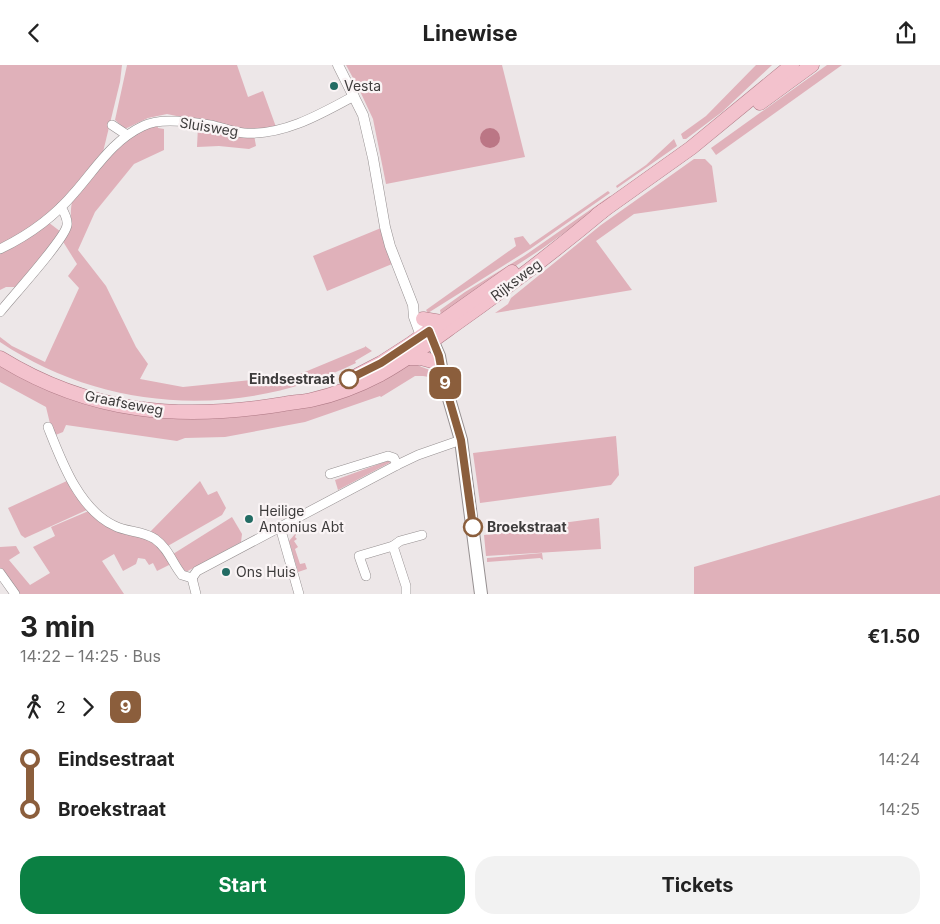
<!DOCTYPE html>
<html lang="en">
<head>
<meta charset="utf-8">
<style>
	body { margin:0; font-family:Inter,sans-serif; background:#f2f2f2; color:#222; height:100vh; display:flex; flex-direction:column; font-size:19px; white-space:nowrap }
	* { box-sizing:border-box; margin:0 }
	p { font-size:16px; color:#767676 }
	.icon { flex:none; width:28px; height:28px; fill:none; stroke:currentColor; stroke-width:2; stroke-linecap:round; stroke-linejoin:round }
	.map { position:relative; height:529px; overflow:hidden }
	.panel { display:flex; flex-direction:column; background:#fff; flex:1 }
	.panel>* { flex:none }
	.badge { padding:0 10px; border-radius:8px; font-size:18px; line-height:32px }
	.map>.badge { position:absolute; translate:-50% -50%; box-shadow:0 0 0 2px #fff }
	.legs { display:flex; align-items:center; gap:8px; height:55px; padding:0 20px; font-size:16px }
	.legs p { margin-inline-start:auto }
	.head { display:flex; align-items:center; justify-content:space-between; height:85px; padding:0 20px }
	h1 { font-size:28px; font-weight:700; line-height:38px }
	.action { display:flex; gap:10px; margin-top:auto; padding:10px 20px }
	.action a { flex:1; height:58px; border-radius:20px; background:#0b8043; color:#fff; font-size:20px; font-weight:700; line-height:58px; text-align:center }
	.action a+a { background:#f2f2f2; color:#222 }
	ul { padding:0 20px; list-style:none }
	li { display:flex; align-items:center; gap:18px; height:50px; font-size:19px }
	li i { display:grid; place-items:center; width:8px; height:100%; margin:0 6px; background:currentColor }
	li i::after { content:''; width:12px; height:12px; margin:-6px; border:4px solid; border-radius:50%; background:#fff }
	li p { margin-inline-start:auto }
	li:first-child i { background:linear-gradient(#0000 50%,currentColor 0) }
	li:last-child i { background:linear-gradient(currentColor 50%,#0000 0) }
	header { display:flex; justify-content:space-between; align-items:center; height:65px; padding:0 20px; background:#fff; font-size:22px; font-weight:700 }
	.map>svg:first-child { display:block }
	.green { fill:#e0b1ba }
	.water { fill:#bb7685 }
	.lines { fill:none; stroke-linecap:round; stroke-linejoin:round }
	.minor-casing { stroke:#969091; stroke-width:10 }
	.tertiary-casing { stroke:#969091; stroke-width:11 }
	.secondary-casing { stroke:#969091; stroke-width:14 }
	.primary-casing { stroke:#ae7985; stroke-width:15 }
	.minor { stroke:#fff; stroke-width:9 }
	.tertiary { stroke:#fff; stroke-width:10 }
	.secondary { stroke:#fff; stroke-width:12 }
	.primary { stroke:#f3c2cd; stroke-width:14 }
	.line-1-casing { stroke:#fff; stroke-width:11 }
	.line-1 { stroke:#8b5e3c; stroke-width:8 }
	.poi-dot { fill:#236c64; stroke:#faf4f5; stroke-width:2 }
	.stop-1-dot { fill:#fff; stroke:#8b5e3c; stroke-width:2.5 }
	.labels { text-anchor:middle; stroke-width:4.5; stroke-linejoin:round; paint-order:stroke }
	.poi-label { font-size:14px; fill:#3e3c3c; stroke:#faf4f5; text-anchor:start }
	.street-label { font-size:14px; fill:#3e3c3c; stroke:#faf4f5 }
	.stop-label { font-size:14px; font-weight:bold; fill:#3e3c3c; stroke:#faf4f5; text-anchor:end }
</style>
</head>
<body>
<header><svg class="icon" aria-label="back" viewBox="0 0 24 24"><path d="M15 5l-7 7 7 7"/></svg>Linewise<svg class="icon" aria-label="share" viewBox="0 0 24 24"><path d="M12 15V3M7 8l5-5 5 5M5 13v7h14v-7"/></svg></header>
<div class="map">
<svg width="940" height="529" viewBox="0 0 940 529">
	<rect width="100%" height="100%" fill="#ede7e8"/>
	<g class="green">
		<path d="M0 0H122L120 17 103 87 63 137 39 157 0 180Z"/>
		<path d="M127 0H237L248 32 263 26 276 62 243 65 167 49 148 53 127 63H124L115 55Z"/>
		<path d="M346 0H502L525 92 386 119 373 54 359 24Z"/>
		<path d="M756 0H772L722 47 686 74H683L681 69 706 51Z"/>
		<path d="M827 0H842L716 90 711 83Z"/>
		<path d="M157 58 158 63 164 64V85L134 99 95 147 78 185 106 221 136 282 148 299 140 314 183 322 272 313 300 309 365 282V281L372 286 355 296 356 298C242 354 106 348 0 277V272L12 281 45 297 79 223 68 211 77 199 62 175C77 155 68 158 72 137L105 96 130 72Z"/>
		<path d="M198 61 254 70 256 81 249 84 219 81 197 82Z"/>
		<path d="M674 74 677 81 617 123 616 121 646 100Z"/>
		<path d="M694 94H705L712 101 717 137 634 149 596 176 632 225 495 248 508 239 511 233 601 160Z"/>
		<path d="M608 126 610 128 530 184 428 248 426 245 516 181 514 173 523 171 530 180Z"/>
		<path d="M610 131V135L543 183 441 250 440 245 465 227 524 191Z"/>
		<path d="M48 157 61 167 17 222H6L0 225V187Z"/>
		<path d="M381 163 392 199 327 226 313 191Z"/>
		<path d="M414 297C422 305 429 300 435 313L423 311H415L381 332 380 331 305 357 225 372 185 373 177 376 66 360 63 367 53 371 46 342 0 317V300L58 327 243 350Z"/>
		<path d="M616 371 619 410 611 420 480 438 473 388Z"/>
		<path d="M390 395 393 396 338 425 335 415Z"/>
		<path d="M69 415 89 444 25 473 21 470 8 443Z"/>
		<path d="M200 416 208 430 217 426 226 443 222 450 166 482 151 466Z"/>
		<path d="M940 430V529H694V502Z"/>
		<path d="M91 445 151 475 158 480 171 499 157 506 153 498 149 500 145 494 138 493 136 499 123 506 114 489 102 496 124 529H20L0 503V482L16 481 20 488 9 495 30 520 50 508 33 482 55 471 51 462Z"/>
		<path d="M232 452 242 469 241 477 184 508 173 489Z"/>
		<path d="M599 453 601 484 486 491 484 470 556 463 555 459Z"/>
		<path d="M301 457 304 464H300L299 468 297 467 295 472 297 474 294 476 298 482 295 484 300 499 305 498 307 504 298 507 289 476 296 468V460Z"/>
		<path d="M542 488 543 495 540 493 487 497V493Z"/>
	</g>
	<circle class="water" cx="490" cy="73" r="10"/>
	<g class="lines">
		<defs>
			<g id="minor">
				<path d="M112 60 127 70"/>
				<path d="M0 184C29 170 55 151 75 127 96 103 113 75 143 61 160 52 192 57 210 60 221 62 233 67 244 68 283 71 321 49 354 31"/>
				<path d="M0 247C11 233 66 173 67 160 68 154 64 147 61 142"/>
				<path d="M48 362C61 395 79 445 115 461 127 467 143 466 155 474 169 484 172 498 182 510L192 513"/>
				<path d="M330 409 388 391 394 393 397 400"/>
				<path d="M280 462 299 529"/>
				<path d="M393 481 406 521V529"/>
				<path d="M0 508 15 529"/>
				<path d="M366 511 359 491 393 481 400 476 422 470"/>
				<path d="M192 513 197 506 397 400 418 390 461 375"/>
				<path d="M192 513 196 529"/>
			</g>
			<path id="tertiary" d="M338 0 363 50 373 93 385 162 390 181 413 240 414 252 421 271"/>
			<path id="secondary" d="M429 268 439 291 443 313 461 375 481 529"/>
			<g id="primary">
				<path d="M760 38 812 0"/>
				<path d="M597 150 691 83 792 0"/>
				<path d="M423 254 441 257"/>
				<path d="M0 293C91 349 181 356 284 339 293 337 302 337 311 335 334 330 360 320 381 309 408 294 432 276 457 258 508 222 556 185 604 145"/>
				<path d="M408 293H421L432 296"/>
				<path d="M358 310 381 298 409 280 512 207"/>
			</g>
		</defs>
		<use href="#minor" class="minor-casing"/>
		<use href="#tertiary" class="tertiary-casing"/>
		<use href="#secondary" class="secondary-casing"/>
		<use href="#primary" class="primary-casing"/>
		<use href="#minor" class="minor"/>
		<use href="#tertiary" class="tertiary"/>
		<use href="#secondary" class="secondary"/>
		<use href="#primary" class="primary"/>
	</g>
	<g class="lines">
		<defs>
			<path id="line-1" d="M349 314 381 298 429 266 439 291 443 313 461 375 473 462"/>
		</defs>
		<use href="#line-1" class="line-1-casing"/>
		<use href="#line-1" class="line-1"/>
	</g>
	<g class="poi-dot">
		<circle cx="334" cy="21" r="5"/>
		<circle cx="249" cy="454" r="5"/>
		<circle cx="226" cy="507" r="5"/>
	</g>
	<g class="stop-1-dot">
		<circle cx="349" cy="314" r="9"/>
		<circle cx="473" cy="462" r="9"/>
	</g>
	<g class="labels">
		<g class="poi-label">
			<text x="344" y="26">Vesta</text>
			<text x="259" y="451">Heilige<tspan x="259" dy="16">Antonius Abt</tspan></text>
			<text x="236" y="512">Ons Huis</text>
		</g>
		<g class="street-label">
			<text transform="translate(209 62) rotate(9)" y="5">Sluisweg</text>
			<text transform="translate(516 215) rotate(-37)" y="5">Rijksweg</text>
			<text transform="translate(124 338) rotate(11)" y="5">Graafseweg</text>
		</g>
		<g class="stop-label">
			<text x="335" y="319">Eindsestraat</text>
			<text x="487" y="467" text-anchor="start">Broekstraat</text>
		</g>
	</g>
</svg>
<b class="badge" style="left:445px;top:318px;background:#8b5e3c;color:#fff">9</b>
</div>
<section class="panel">
<div class="head"><div><h1>3 min</h1><p>14:22 – 14:25 · Bus</p></div><b>€1.50</b></div>
<div class="legs"><svg class="icon" aria-label="walk" viewBox="0 0 24 24"><circle cx="13" cy="4" r="2"/><path d="M13 8l-2 6 4 7M11 14l-3 7M7 12l3-4h3l4 4"/></svg>2<svg class="icon" aria-label="forward" viewBox="0 0 24 24"><path d="M9 5l7 7-7 7"/></svg><b class="badge" style="background:#8b5e3c;color:#fff">9</b></div>
<ul>
<li><i style="color:#8b5e3c"></i><b>Eindsestraat</b><p>14:24</p></li>
<li><i style="color:#8b5e3c"></i><b>Broekstraat</b><p>14:25</p></li>
</ul>
<div class="action"><a>Start</a><a>Tickets</a></div>
</section>
</body>
</html>
